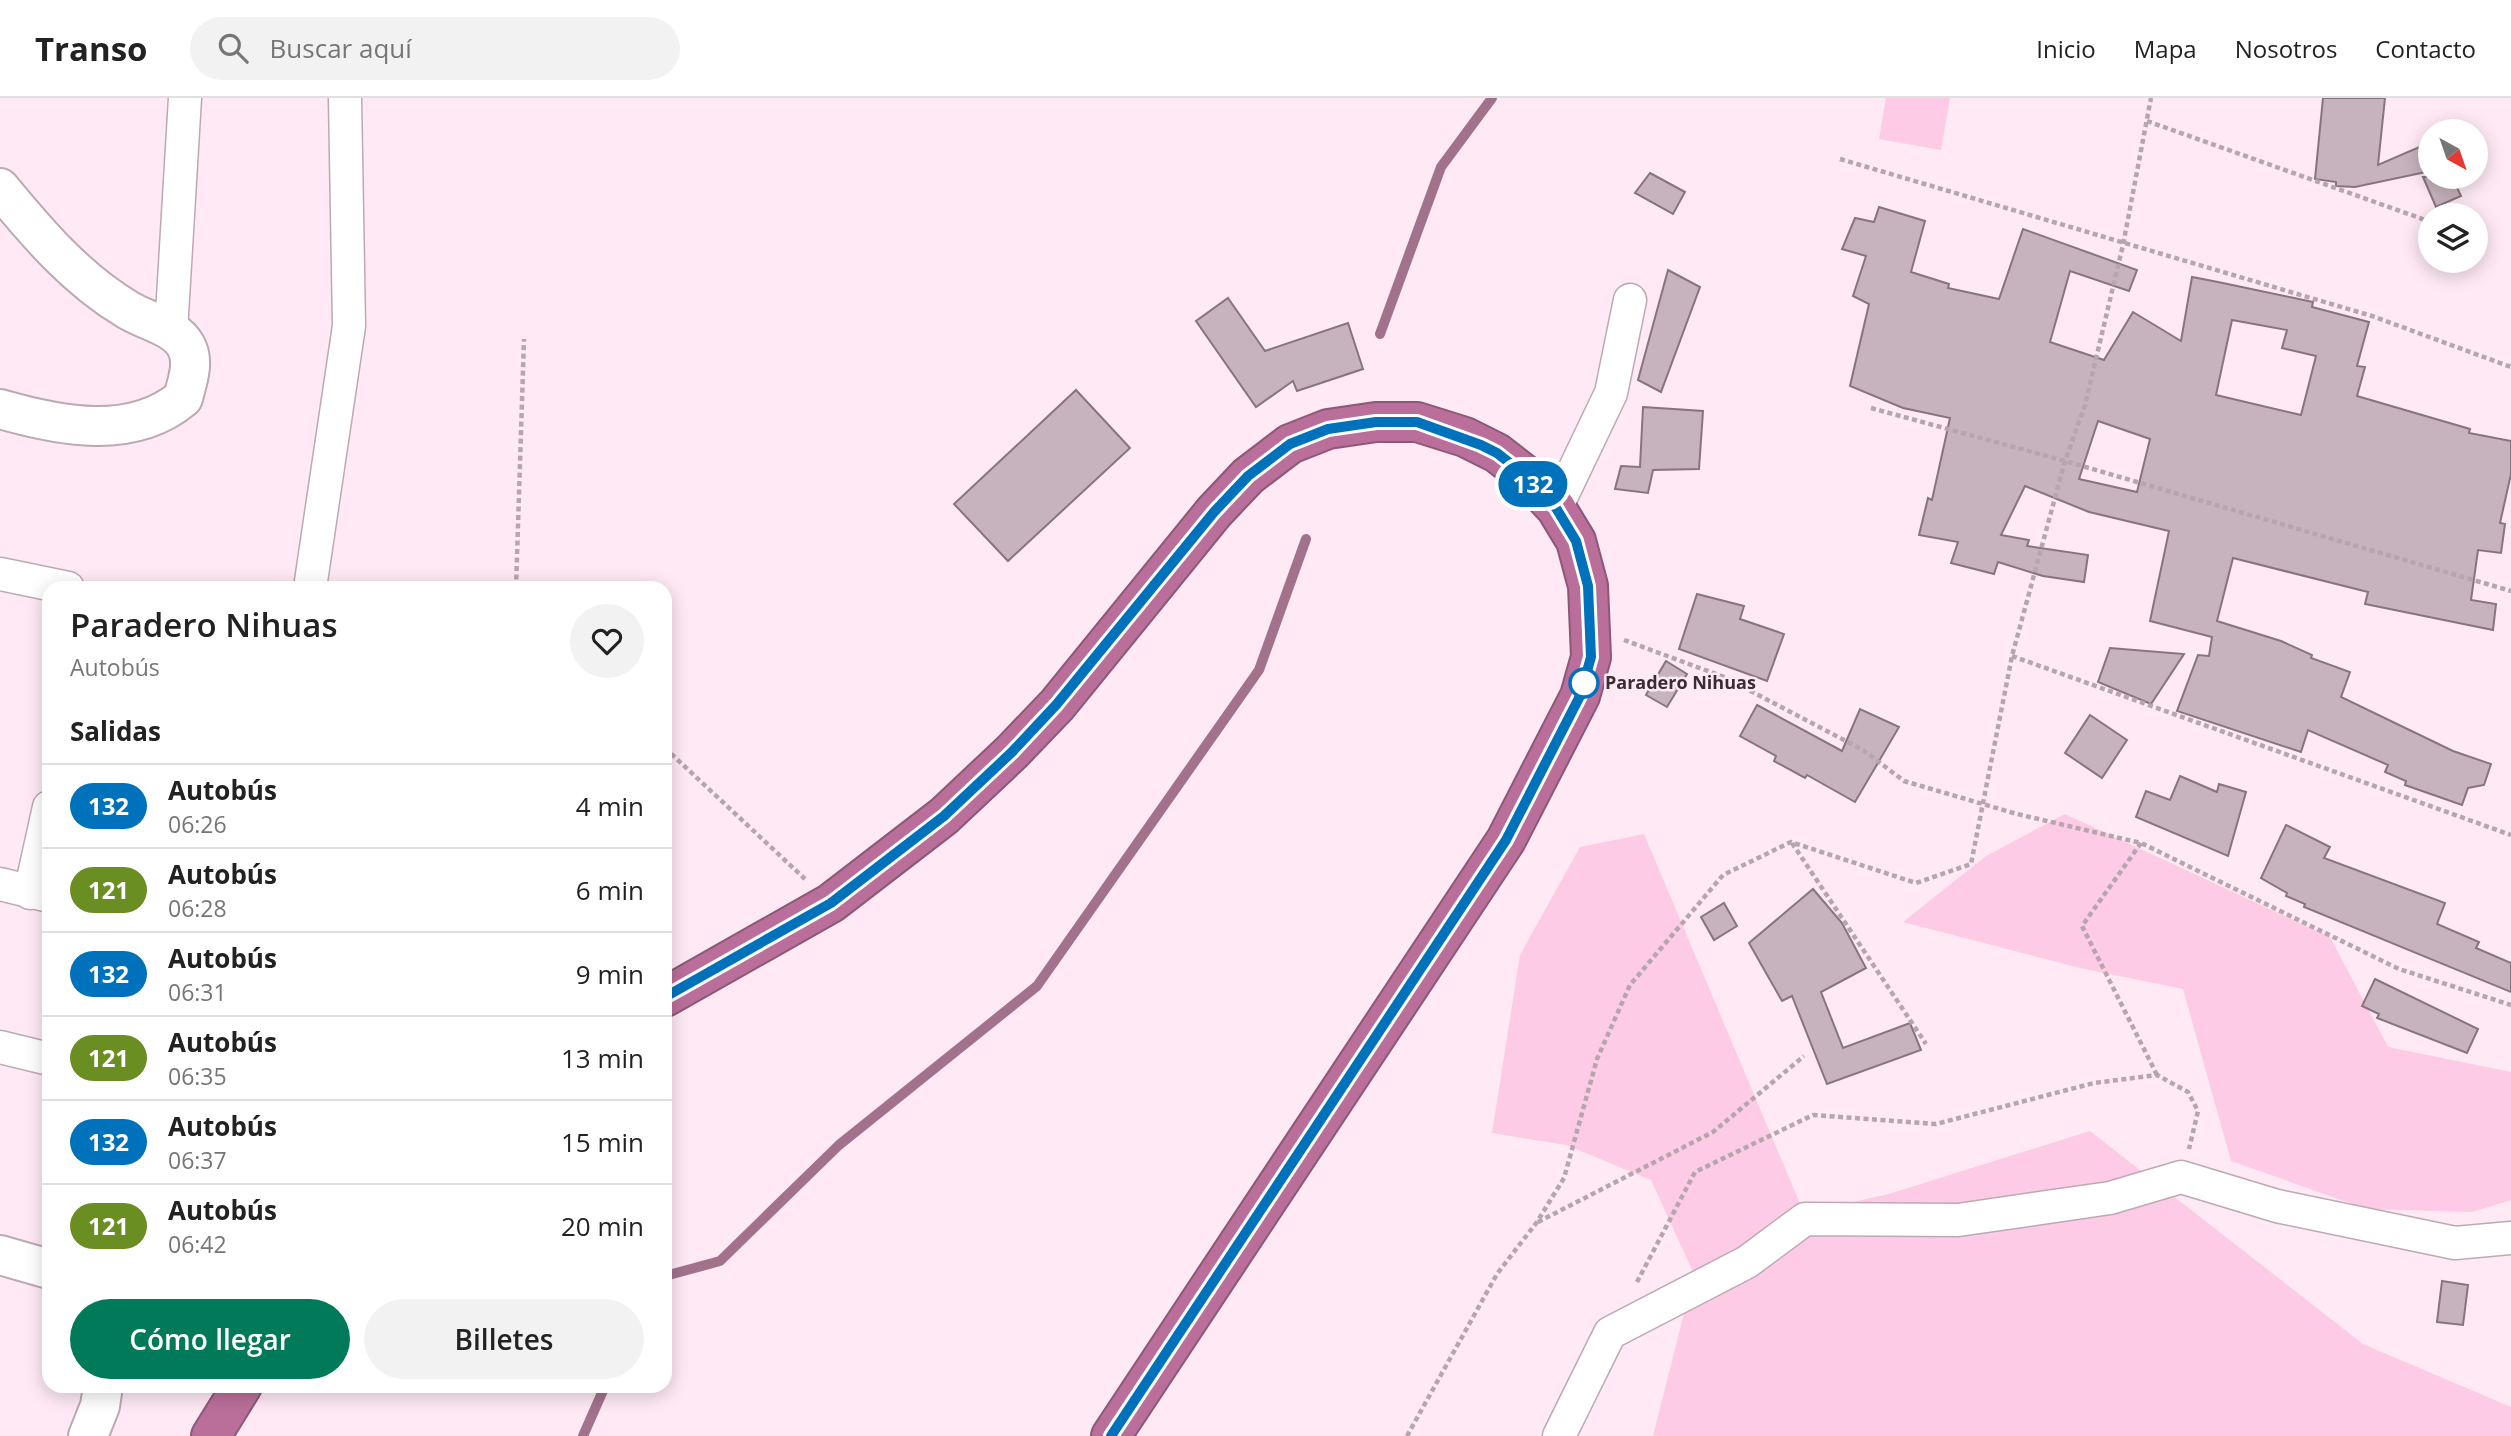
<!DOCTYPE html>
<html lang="es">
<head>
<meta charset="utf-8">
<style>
	body { margin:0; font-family:"Open Sans",sans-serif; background:#f2f2f2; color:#222; height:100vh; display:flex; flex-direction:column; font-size:26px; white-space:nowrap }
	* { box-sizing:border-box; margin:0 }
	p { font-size:23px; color:#767676 }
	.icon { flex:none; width:38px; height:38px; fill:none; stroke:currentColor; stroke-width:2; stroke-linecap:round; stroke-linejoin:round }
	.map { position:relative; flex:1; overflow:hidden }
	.panel { position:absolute; left:42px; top:483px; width:630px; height:812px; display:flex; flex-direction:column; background:#fff; border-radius:21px; box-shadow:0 4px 18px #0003 }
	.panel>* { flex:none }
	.badge { padding:0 14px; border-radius:23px; font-size:24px; line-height:46px }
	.needle { width:46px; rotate:140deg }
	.controls { position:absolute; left:2418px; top:21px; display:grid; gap:14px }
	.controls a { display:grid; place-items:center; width:70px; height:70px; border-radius:50%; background:#fff; box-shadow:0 4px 18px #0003; font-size:35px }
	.map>.badge { position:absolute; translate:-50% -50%; box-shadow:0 0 0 4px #fff }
	h2 { padding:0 28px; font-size:26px; line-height:63px }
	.round { display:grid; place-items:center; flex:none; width:74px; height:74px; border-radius:37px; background:#f2f2f2 }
	.overview { display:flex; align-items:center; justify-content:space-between; height:119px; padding:0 28px }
	h1 { font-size:33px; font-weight:600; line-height:52px }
	.button { display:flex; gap:14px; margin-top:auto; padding:14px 28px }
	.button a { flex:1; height:80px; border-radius:42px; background:#007a58; color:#fff; font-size:28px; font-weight:600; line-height:80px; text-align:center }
	.button a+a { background:#f2f2f2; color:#222 }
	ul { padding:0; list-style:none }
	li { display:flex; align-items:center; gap:21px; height:84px; padding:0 28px; border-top:2px solid #e0e0e0 }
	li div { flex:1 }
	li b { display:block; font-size:26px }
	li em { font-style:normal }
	li .badge { min-width:77px; font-weight:700; text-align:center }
	header { display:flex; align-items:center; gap:42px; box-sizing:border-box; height:98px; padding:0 35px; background:#fff; border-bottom:2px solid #e0e0e0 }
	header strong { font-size:33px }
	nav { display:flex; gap:38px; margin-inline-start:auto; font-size:24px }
	.search { width:490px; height:63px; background:#f2f2f2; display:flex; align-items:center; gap:18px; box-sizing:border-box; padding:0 24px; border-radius:38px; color:#767676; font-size:26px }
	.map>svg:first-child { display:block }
	.green { fill:#fdcbe6 }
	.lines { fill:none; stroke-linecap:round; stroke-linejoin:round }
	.stream { stroke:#a2728d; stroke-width:10 }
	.building { fill:#c7b3bd; stroke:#87747e; stroke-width:2; fill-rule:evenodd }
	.street-casing { stroke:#bda9b3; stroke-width:35 }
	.secondary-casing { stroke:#bda9b3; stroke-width:42 }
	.highway-casing { stroke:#8c5876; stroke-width:42 }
	.path { stroke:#b5a5ad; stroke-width:4.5; stroke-dasharray:5 3.5; stroke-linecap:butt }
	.street { stroke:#fff; stroke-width:32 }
	.secondary { stroke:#fff; stroke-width:38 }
	.highway { stroke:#ba6f9a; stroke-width:38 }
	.line-casing { stroke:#fff; stroke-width:16 }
	.line { stroke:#0072bc; stroke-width:10 }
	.stop-dot { fill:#fff; stroke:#0072bc; stroke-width:3.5 }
	.labels { text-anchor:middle; stroke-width:5; stroke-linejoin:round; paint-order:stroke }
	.stop-label { font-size:18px; font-weight:bold; fill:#362e32; stroke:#fee9f4; text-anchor:start }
</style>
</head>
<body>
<header>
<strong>Transo</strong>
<div class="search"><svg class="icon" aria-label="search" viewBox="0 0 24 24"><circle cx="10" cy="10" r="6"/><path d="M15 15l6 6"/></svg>Buscar aquí</div>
<nav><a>Inicio</a><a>Mapa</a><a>Nosotros</a><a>Contacto</a></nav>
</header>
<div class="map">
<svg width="2511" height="1338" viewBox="0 0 2511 1338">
	<rect width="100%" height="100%" fill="#fee9f4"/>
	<g class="green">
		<path d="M1886 0H1950L1941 52 1879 41Z"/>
		<path d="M2065 716 2330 839 2388 949 2511 974V1102L2472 1114 2367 1111 2231 1063 2183 891 2080 870 1903 824 1986 758Z"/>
		<path d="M1644 736 1804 1115 1889 1096 2090 1033 2363 1246 2511 1309V1338H1653L1694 1176 1651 1082 1566 1047 1492 1035 1520 857 1580 749Z"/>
	</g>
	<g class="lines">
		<g class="stream">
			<path d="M1380 236 1441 69 1492 0"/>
			<path d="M665 1178 720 1163 839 1047 1037 888 1259 572 1306 441"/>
			<path d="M583 1338 605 1288"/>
		</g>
	</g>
	<g class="building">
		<path d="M2323 0H2385L2378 67 2431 44V73L2355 89 2336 88V84L2315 81Z"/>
		<path d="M1650 75 1685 94 1673 116 1635 95Z"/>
		<path d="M2423 79H2452L2461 98 2436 109Z"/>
		<path d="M1879 109 1925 123 1911 174 1949 186 1948 190 1999 201 2023 131 2137 172 2129 193 2070 173 2050 244 2104 262 2133 214 2181 243 2192 179 2218 184 2313 204 2312 209 2369 224 2357 268 2365 269 2357 298 2470 331 2469 335 2511 343V376L2500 425 2505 426 2501 455 2478 452 2471 502 2496 506 2493 532 2365 506 2368 494 2233 460 2217 523 2281 543 2312 557 2311 560 2350 574 2341 599 2453 653 2491 666 2484 687 2468 690 2462 707 2405 687 2406 683 2385 674 2388 667 2308 632 2301 654 2177 613 2198 557 2209 558 2212 539 2150 523 2169 433 2089 414 2025 388 2001 437 2029 442 2027 448 2088 457 2084 484 2043 478 1998 464 1994 476 1951 465 1958 444 1919 437 1928 400 1932 402 1950 320 1903 310 1850 288 1869 206 1853 198 1866 158 1842 151 1855 120 1874 124ZM2232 222 2287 232 2282 250 2316 258 2301 317 2216 297ZM2098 323 2150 341 2137 394 2079 381Z"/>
		<path d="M1668 172 1700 189 1661 294 1638 282Z"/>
		<path d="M1228 200 1265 253 1348 225 1363 271 1297 293 1293 283 1256 309 1196 223Z"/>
		<path d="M1076 292 1130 350 1008 463 954 406Z"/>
		<path d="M1643 309 1703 313 1699 371 1653 372 1648 395 1615 391 1621 368 1640 369Z"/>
		<path d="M1697 496 1744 508 1740 521 1784 536 1767 583 1679 551Z"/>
		<path d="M2110 550 2184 556 2151 606 2098 584Z"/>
		<path d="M1666 563 1687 576 1667 609 1646 597Z"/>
		<path d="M1757 607 1842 653 1860 611 1899 629 1855 704 1807 677 1805 680 1774 663 1776 658 1740 638Z"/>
		<path d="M2090 617 2127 642 2102 680 2065 655Z"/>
		<path d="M2180 678 2217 694 2219 686 2246 694 2228 758 2136 719 2146 693 2170 702Z"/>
		<path d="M2286 727 2330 749 2324 760 2445 805 2437 826 2479 844 2476 850 2511 865V894L2304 809 2305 806 2286 798 2287 795 2261 780Z"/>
		<path d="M1813 791 1842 825 1866 870 1821 894 1843 950 1910 925 1921 952 1827 986 1792 898 1782 903 1749 845Z"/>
		<path d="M1724 805 1737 828 1714 842 1701 819Z"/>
		<path d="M2375 881 2478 931 2467 955 2377 920 2379 916 2362 908Z"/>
		<path d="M2442 1183 2468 1187 2463 1227 2437 1224Z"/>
	</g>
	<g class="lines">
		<defs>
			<g id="street">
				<path d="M171 233 185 0"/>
				<path d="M1556 410 1611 295 1630 202"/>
				<path d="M0 476 68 490"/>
				<path d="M310 490 349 228 345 0"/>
				<path d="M0 786 49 798"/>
				<path d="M30 795 49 709"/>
				<path d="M0 949 49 961"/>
				<path d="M1559 1338 1610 1235 1747 1164 1805 1121 1958 1122 2110 1100 2181 1079 2277 1108 2455 1145 2511 1140"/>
			</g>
			<g id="secondary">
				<path d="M0 90C38 136 76 181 128 212 146 223 175 228 186 248 195 264 187 284 183 300 132 343 59 328 0 311"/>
				<path d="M0 1157 49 1171"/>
				<path d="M88 1338 100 1308 103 1288"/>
			</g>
			<g id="highway">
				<path d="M665 899 831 805 944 718 1012 654 1057 607 1214 414 1248 378 1290 346 1328 331 1376 324H1417L1465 339 1497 355 1524 376 1556 410 1576 443 1588 488 1591 559 1580 598 1506 742 1111 1338"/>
				<path d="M211 1338 242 1288"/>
			</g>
		</defs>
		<use href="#street" class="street-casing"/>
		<use href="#secondary" class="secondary-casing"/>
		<use href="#highway" class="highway-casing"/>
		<g class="path">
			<path d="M2147 23 2431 124"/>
			<path d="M1840 61 2372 218 2511 269"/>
			<path d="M1871 310 2065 363 2511 493"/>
			<path d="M516 490 524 241"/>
			<path d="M1624 542 1724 579 1863 652 1904 683 2017 716 2141 745 2399 871 2511 907"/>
			<path d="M2012 558 2511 737"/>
			<path d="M665 650 805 781"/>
			<path d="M1792 745 1926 946"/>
			<path d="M2141 745 2082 828 2157 977"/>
			<path d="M1538 1124 1713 1034 1804 958"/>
			<path d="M1637 1184 1695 1074 1813 1017 1936 1026 2094 985 2157 977 2188 994 2198 1013 2189 1051"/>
			<path d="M1407 1338 1497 1176 1537 1124 1564 1080 1597 961 1630 887 1723 777 1791 744 1916 785 1971 766 2012 558 2065 363 2085 307 2123 147 2151 0"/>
		</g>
		<use href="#street" class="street"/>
		<use href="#secondary" class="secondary"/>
		<use href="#highway" class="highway"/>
	</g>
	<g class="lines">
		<defs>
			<path id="line" d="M665 899 831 805 944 718 1012 654 1056 607 1214 414 1248 378 1290 346 1328 331 1376 324H1417L1481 347 1497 355 1524 376 1556 410 1576 443 1588 488 1591 559 1580 598 1506 742 1111 1338"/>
		</defs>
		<use href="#line" class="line-casing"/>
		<use href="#line" class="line"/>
	</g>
	<circle class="stop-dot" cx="1584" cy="585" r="14"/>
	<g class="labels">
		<g class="stop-label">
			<text x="1605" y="591">Paradero Nihuas</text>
		</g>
	</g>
</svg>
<div class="controls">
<a><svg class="needle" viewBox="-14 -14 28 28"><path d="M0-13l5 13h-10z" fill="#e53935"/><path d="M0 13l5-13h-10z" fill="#767676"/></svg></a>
<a><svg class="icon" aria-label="layers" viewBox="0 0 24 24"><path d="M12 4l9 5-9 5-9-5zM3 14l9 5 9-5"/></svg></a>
</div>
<b class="badge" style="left:1533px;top:386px;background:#0072bc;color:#fff">132</b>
<section class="panel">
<div class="overview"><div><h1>Paradero Nihuas</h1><p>Autobús</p></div><a class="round"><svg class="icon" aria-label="heart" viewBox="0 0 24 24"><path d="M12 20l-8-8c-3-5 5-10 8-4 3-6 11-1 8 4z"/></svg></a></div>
<h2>Salidas</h2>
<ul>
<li><span class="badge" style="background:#0072bc;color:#fff">132</span><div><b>Autobús</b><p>06:26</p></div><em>4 min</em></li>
<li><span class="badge" style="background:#6b8e23;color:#fff">121</span><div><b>Autobús</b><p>06:28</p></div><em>6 min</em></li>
<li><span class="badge" style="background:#0072bc;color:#fff">132</span><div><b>Autobús</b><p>06:31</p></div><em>9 min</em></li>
<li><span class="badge" style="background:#6b8e23;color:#fff">121</span><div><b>Autobús</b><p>06:35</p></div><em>13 min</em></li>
<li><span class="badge" style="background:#0072bc;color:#fff">132</span><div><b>Autobús</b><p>06:37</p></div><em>15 min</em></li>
<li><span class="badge" style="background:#6b8e23;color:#fff">121</span><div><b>Autobús</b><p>06:42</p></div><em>20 min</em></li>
</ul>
<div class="button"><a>Cómo llegar</a><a>Billetes</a></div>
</section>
</div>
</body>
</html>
